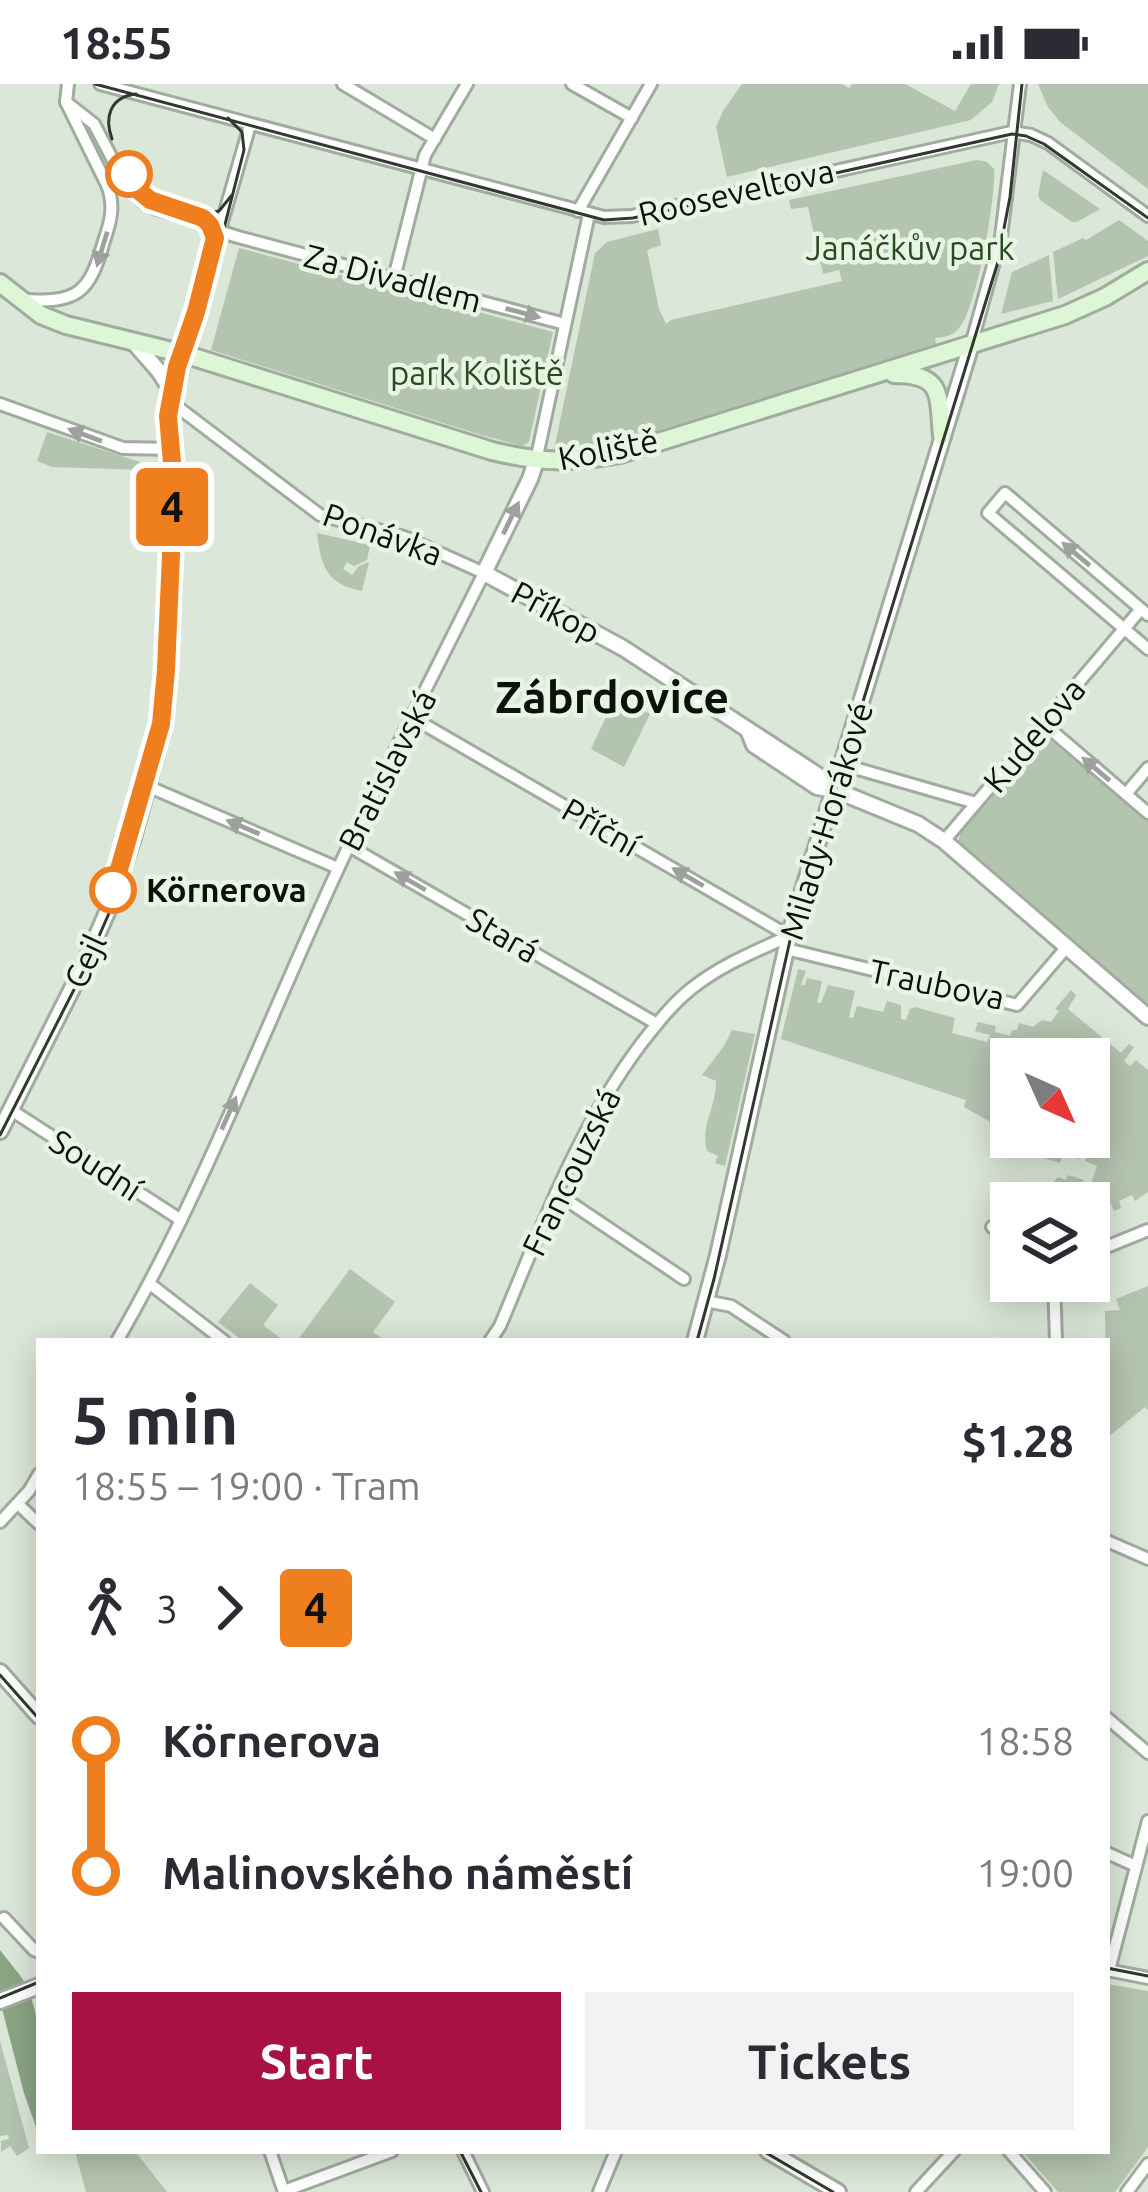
<!DOCTYPE html>
<html lang="en">
<head>
<meta charset="utf-8">
<style>
	body { margin:0; font-family:Ubuntu,sans-serif; background:#f2f2f3; color:#2b2b33; height:100vh; display:flex; flex-direction:column; font-size:45px; white-space:nowrap }
	* { box-sizing:border-box; margin:0 }
	p { font-size:39px; color:#7c7c81 }
	.icon { flex:none; width:66px; height:66px; fill:none; stroke:currentColor; stroke-width:2; stroke-linecap:round; stroke-linejoin:round }
	.map { position:relative; flex:1; overflow:hidden }
	.side { position:absolute; left:36px; top:1254px; width:1074px; height:816px; display:flex; flex-direction:column; background:#fff; border-radius:0px; box-shadow:0 6px 30px #0003 }
	.side>* { flex:none }
	.badge { padding:0 24px; border-radius:9px; font-size:42px; line-height:78px }
	.needle { width:78px; rotate:135deg }
	.tools { position:absolute; left:990px; top:954px; display:grid; gap:24px }
	.tools a { display:grid; place-items:center; width:120px; height:120px; border-radius:0px; background:#fff; box-shadow:0 6px 30px #0003; font-size:60px }
	.map>.badge { position:absolute; translate:-50% -50%; box-shadow:0 0 0 6px #fff }
	.legs { display:flex; align-items:center; gap:18px; height:132px; padding:0 36px; font-size:39px }
	.legs p { margin-inline-start:auto }
	.overview { display:flex; align-items:center; justify-content:space-between; height:204px; padding:0 36px }
	h1 { font-size:66px; font-weight:700; line-height:90px }
	.primary-button { display:flex; gap:24px; margin-top:auto; padding:24px 36px }
	.primary-button a { flex:1; height:138px; border-radius:0px; background:#a71146; color:#fff; font-size:48px; font-weight:700; line-height:138px; text-align:center }
	.primary-button a+a { background:#f2f2f3; color:#2b2b33 }
	ul { padding:0 36px; list-style:none }
	li { display:flex; align-items:center; gap:42px; height:132px; font-size:45px }
	li i { display:grid; place-items:center; width:18px; height:100%; margin:0 15px; background:currentColor }
	li i::after { content:''; width:30px; height:30px; margin:-15px; border:9px solid; border-radius:50%; background:#fff }
	li p { margin-inline-start:auto }
	li:first-child i { background:linear-gradient(#0000 50%,currentColor 0) }
	li:last-child i { background:linear-gradient(currentColor 50%,#0000 0) }
	.status { display:flex; justify-content:space-between; align-items:center; height:84px; padding:0 60px; background:#fff; direction:ltr }
	.status svg { height:33px; fill:currentColor }
	.map>svg:first-child { display:block }
	.green { fill:#b3c4af }
	.water { fill:#8aa484 }
	.lines { fill:none; stroke-linecap:round; stroke-linejoin:round }
	.minor-casing { stroke:#a0ac9e; stroke-width:16 }
	.tertiary-casing { stroke:#a0ac9e; stroke-width:20 }
	.secondary-casing { stroke:#a0ac9e; stroke-width:22 }
	.minor { stroke:#fff; stroke-width:10 }
	.tertiary { stroke:#fff; stroke-width:14 }
	.secondary { stroke:#dcf6d6; stroke-width:16 }
	.tram { stroke:#313830; stroke-width:3 }
	.oneway { fill:#9ea09d }
	.line-1-casing { stroke:#fff; stroke-width:27 }
	.line-1 { stroke:#ee7e1e; stroke-width:18 }
	.stop-1-dot { fill:#fff; stroke:#ee7e1e; stroke-width:6 }
	.labels { text-anchor:middle; stroke-width:9; stroke-linejoin:round; paint-order:stroke }
	.street-label { font-size:33px; fill:#0c110b; stroke:#e8f5e5 }
	.park-label { font-size:33px; fill:#274d1f; stroke:#e8f5e5 }
	.stop-label { font-size:33px; font-weight:bold; fill:#0c110b; stroke:#e8f5e5; text-anchor:start }
	.district-label { font-size:45px; font-weight:bold; fill:#0c110b; stroke:#e8f5e5 }
</style>
</head>
<body>
<div class="status"><b>18:55</b><svg viewBox="0 0 49 12"><path d="M0 12V9h3v3zM5 12V6h3v6zM10 12V3h3v9zM15 12V0h3v12zM26 1h20v11H26zM47 4h2v5h-2z"/></svg></div>
<div class="map">
<svg width="1148" height="2108" viewBox="0 0 1148 2108">
	<rect width="100%" height="100%" fill="#dbe7d8"/>
	<g class="green">
		<path d="M742 0H842L849 4 852 0H905L955 27 971 0H999L992 18 971 36 727 93 716 43 723 27Z"/>
		<path d="M1038 0H1148V105L1060 38 1048 23Z"/>
		<path d="M977 76 987 78 994 85C996 114 977 221 960 243 953 252 945 253 935 254L936 260 631 355 581 365 554 366 595 169 607 158 658 145 661 161 647 166 659 225 666 240 671 236 842 197 839 186 823 190 808 123 791 125 789 116Z"/>
		<path d="M1043 86 1100 125 1077 138H1072L1040 116 1038 111Z"/>
		<path d="M1119 136 1148 157V172L1058 215 1053 168 1083 154 1086 156Z"/>
		<path d="M239 164 553 248 529 358 522 362 481 351 211 266Z"/>
		<path d="M1049 171 1053 217 1001 230 1012 188Z"/>
		<path d="M47 348 146 380 145 386 52 383 37 377Z"/>
		<path d="M317 449 370 461 367 476 354 482 347 478 343 485 352 491 359 482 369 478 362 507C326 500 321 482 317 449Z"/>
		<path d="M616 612 650 630 624 683 591 665Z"/>
		<path d="M1045 652 1148 737V922L963 764 958 757 961 748Z"/>
		<path d="M798 885 806 887 801 901H805L807 894 822 897 817 919H821L828 901 855 907 849 933 853 934 857 922 883 928 887 917 901 921V935L906 936 910 925 915 923 955 934 952 949 987 958 990 951 975 947 978 938 996 942 995 948 1010 952 1012 946H1017L1019 939 1033 943 1042 936 1051 938 1059 927 1055 925 1071 906 1076 911 1068 925 1121 969 1129 960 1134 963 1124 977 1130 982 1136 976 1148 986V1108L1135 1117 1132 1111 1119 1117 1121 1124 1114 1127 1111 1120 1097 1125 1099 1133 1089 1137V1119H1048V1116L1041 1112 1058 1093 1066 1096 1068 1091 1084 1096 1081 1104 1089 1106 1097 1082 1085 1077 1087 1072 1082 1070 1079 1075 1063 1069 1060 1079 1024 1068 1026 1059 1017 1053H1089V975H1011V1050L964 1023 966 1016 781 955Z"/>
		<path d="M732 946 755 950 725 1082 715 1079 718 1072 707 1067C700 1040 717 1022 716 997L702 991 724 962Z"/>
		<path d="M350 1185 395 1218 373 1248 382 1254 380 1257H297Z"/>
		<path d="M250 1199 278 1221 263 1241 284 1257H243L218 1238Z"/>
		<path d="M1148 1202V1326L1145 1323 1107 1354 1105 1227 1120 1226 1116 1215Z"/>
		<path d="M1107 1900 1148 1907V2063L1115 2108H1058L1022 2067H1107Z"/>
		<path d="M0 1957 29 2064 17 2072 10 2062 1 2068V2057L9 2055 8 2051 0 2052Z"/>
		<path d="M75 2067H135L167 2108H86Z"/>
	</g>
	<path class="water" d="M0 1866C8 1877 23 1893 27 1903 47 1949 39 2003 39 2052L24 2009 0 1917Z"/>
	<g class="lines">
		<defs>
			<g id="minor">
				<path d="M100 0 604 133 632 132 1012 48 1031 51 1048 59 1148 132"/>
				<path d="M343 0 435 55"/>
				<path d="M572 0 632 34"/>
				<path d="M66 18 94 40 127 103 143 118 157 125 205 138 219 147 238 153 565 240"/>
				<path d="M578 127 651 0"/>
				<path d="M394 194 425 71 467 0"/>
				<path d="M22 216C78 219 89 210 104 157 111 137 115 121 107 101L66 18 68 0"/>
				<path d="M971 261 1001 153 1020 0"/>
				<path d="M184 270 250 41"/>
				<path d="M0 320 123 364 173 365"/>
				<path d="M536 377 589 130"/>
				<path d="M1148 531 1005 409 988 429 1148 565"/>
				<path d="M413 634 789 852"/>
				<path d="M1044 640 1148 729"/>
				<path d="M858 685 976 719"/>
				<path d="M147 702 338 784"/>
				<path d="M1126 710 1148 684"/>
				<path d="M944 757 1141 525"/>
				<path d="M349 762 657 940"/>
				<path d="M786 865 1017 921 1066 864"/>
				<path d="M11 1026 181 1136"/>
				<path d="M556 1109 684 1195"/>
				<path d="M992 1143 1011 1155"/>
				<path d="M1089 1170 1148 1146"/>
				<path d="M1054 1197 1056 1257"/>
				<path d="M150 1200 224 1257"/>
				<path d="M706 1217 731 1222 784 1257"/>
				<path d="M117 1257C204 1107 265 942 338 785 384 685 435 588 484 489L404 453 320 431 171 318"/>
				<path d="M490 1257 500 1242C541 1145 577 1045 641 960 656 941 672 920 691 905 721 881 754 868 789 852"/>
				<path d="M18 1420 39 1440"/>
				<path d="M0 1438 29 1407 39 1390"/>
				<path d="M1107 1457 1148 1475"/>
				<path d="M1107 1634 1148 1669"/>
				<path d="M1107 1769 1136 1782"/>
				<path d="M4 1834 34 1866 39 1868"/>
				<path d="M1107 1886 1148 1894"/>
				<path d="M1109 1886 1148 1737"/>
				<path d="M270 2067 284 2108"/>
				<path d="M463 2067 483 2108"/>
				<path d="M1009 2067 1045 2108"/>
				<path d="M284 2107 392 2067"/>
				<path d="M599 2108 616 2067"/>
				<path d="M916 2108 954 2067"/>
				<path d="M1127 2108 1148 2080"/>
			</g>
			<g id="tertiary">
				<path d="M133 257C150 279 161 285 173 311"/>
				<path d="M536 377 530 395 484 489 623 564 822 694 835 706"/>
				<path d="M748 646 754 661 817 703 835 706 918 740 944 757 1148 933"/>
				<path d="M0 1047 83 883 108 826 132 757 164 641 173 510 175 390 170 332 184 270"/>
				<path d="M695 1257 718 1171 789 852 971 261"/>
				<path d="M0 1588 39 1632"/>
				<path d="M0 1917 39 1902"/>
				<path d="M768 2067 838 2108"/>
			</g>
			<g id="secondary">
				<path d="M0 199 41 231 66 241 184 270 492 367C542 379 569 379 620 370L1065 231 1105 213 1148 187"/>
				<path d="M894 290C944 290 938 311 942 352"/>
			</g>
		</defs>
		<use href="#minor" class="minor-casing"/>
		<use href="#tertiary" class="tertiary-casing"/>
		<use href="#secondary" class="secondary-casing"/>
		<use href="#minor" class="minor"/>
		<use href="#tertiary" class="tertiary"/>
		<use href="#secondary" class="secondary"/>
		<g class="tram">
			<path d="M95 0 604 136 633 134 1012 50 1026 52 1044 60 1148 134"/>
			<path d="M112 55C104 33 110 13 136 10"/>
			<path d="M132 98 150 116 202 131 219 127 232 111"/>
			<path d="M0 1051 85 884 110 827 130 770 166 641 175 510 177 390 172 333 182 284 221 156 244 66 242 48 228 34"/>
			<path d="M697 1257 714 1195 791 852 997 181 1010 113 1022 0"/>
			<path d="M0 1591 39 1635"/>
			<path d="M1107 1884 1148 1892"/>
			<path d="M0 1914 39 1898"/>
			<path d="M460 2067 481 2108"/>
			<path d="M763 2067 833 2108"/>
		</g>
	</g>
	<defs><path id="oneway-solid" d="M-6-.8H1V-3.2L6.5 0L1 3.2V.8H-6Z" transform="scale(3)"/></defs>
	<g class="oneway">
		<use href="#oneway-solid" transform="translate(102 165) rotate(107)"/>
		<use href="#oneway-solid" transform="translate(523 229) rotate(15)"/>
		<use href="#oneway-solid" transform="translate(85 351) rotate(-160)"/>
		<use href="#oneway-solid" transform="translate(511 434) rotate(-64)"/>
		<use href="#oneway-solid" transform="translate(1076 470) rotate(-140)"/>
		<use href="#oneway-solid" transform="translate(1096 685) rotate(-140)"/>
		<use href="#oneway-solid" transform="translate(243 743) rotate(-157)"/>
		<use href="#oneway-solid" transform="translate(688 793) rotate(-150)"/>
		<use href="#oneway-solid" transform="translate(410 797) rotate(-150)"/>
		<use href="#oneway-solid" transform="translate(229 1029) rotate(-66)"/>
	</g>
	<g class="lines">
		<defs>
			<path id="line-1" d="M113 806 161 640 166 586 171 471 173 390 168 332 177 283 196 228 215 154 210 141 203 134 150 116 138 106 129 90"/>
		</defs>
		<use href="#line-1" class="line-1-casing"/>
		<use href="#line-1" class="line-1"/>
	</g>
	<g class="stop-1-dot">
		<circle cx="129" cy="90" r="21"/>
		<circle cx="113" cy="806" r="21"/>
	</g>
	<g class="labels">
		<g class="street-label">
			<text transform="translate(736 108) rotate(-13)" y="12">Rooseveltova</text>
			<text transform="translate(393 194) rotate(15)" y="12">Za Divadlem</text>
			<text transform="translate(608 365) rotate(-11)" y="12">Koliště</text>
			<text transform="translate(383 450) rotate(20)" y="12">Ponávka</text>
			<text transform="translate(556 528) rotate(28)" y="12">Příkop</text>
			<text transform="translate(1034 651) rotate(-50)" y="12">Kudelova</text>
			<text transform="translate(387 686) rotate(-63)" y="12">Bratislavská</text>
			<text transform="translate(826 737) rotate(-73)" y="12">Milady Horákové</text>
			<text transform="translate(601 743) rotate(30)" y="12">Příční</text>
			<text transform="translate(503 851) rotate(30)" y="12">Stará</text>
			<text transform="translate(85 877) rotate(-65)" y="12">Cejl</text>
			<text transform="translate(937 900) rotate(12)" y="12">Traubova</text>
			<text transform="translate(96 1081) rotate(33)" y="12">Soudní</text>
			<text transform="translate(571 1088) rotate(-64)" y="12">Francouzská</text>
		</g>
		<g class="park-label">
			<text x="910" y="176">Janáčkův park</text>
			<text x="477" y="301">park Koliště</text>
		</g>
		<g class="stop-label">
			<text x="146" y="818">Körnerova</text>
		</g>
		<g class="district-label">
			<text x="612" y="629">Zábrdovice</text>
		</g>
	</g>
</svg>
<div class="tools">
<a><svg class="needle" viewBox="-14 -14 28 28"><path d="M0-13l5 13h-10z" fill="#e53935"/><path d="M0 13l5-13h-10z" fill="#7c7c81"/></svg></a>
<a><svg class="icon" aria-label="layers" viewBox="0 0 24 24"><path d="M12 4l9 5-9 5-9-5zM3 14l9 5 9-5"/></svg></a>
</div>
<b class="badge" style="left:172px;top:423px;background:#ee7e1e;color:#111">4</b>
<section class="side">
<div class="overview"><div><h1>5 min</h1><p>18:55 – 19:00 · Tram</p></div><b>$1.28</b></div>
<div class="legs"><svg class="icon" aria-label="walk" viewBox="0 0 24 24"><circle cx="13" cy="4" r="2"/><path d="M13 8l-2 6 4 7M11 14l-3 7M7 12l3-4h3l4 4"/></svg>3<svg class="icon" aria-label="forward" viewBox="0 0 24 24"><path d="M9 5l7 7-7 7"/></svg><b class="badge" style="background:#ee7e1e;color:#111">4</b></div>
<ul>
<li><i style="color:#ee7e1e"></i><b>Körnerova</b><p>18:58</p></li>
<li><i style="color:#ee7e1e"></i><b>Malinovského náměstí</b><p>19:00</p></li>
</ul>
<div class="primary-button"><a>Start</a><a>Tickets</a></div>
</section>
</div>
</body>
</html>
